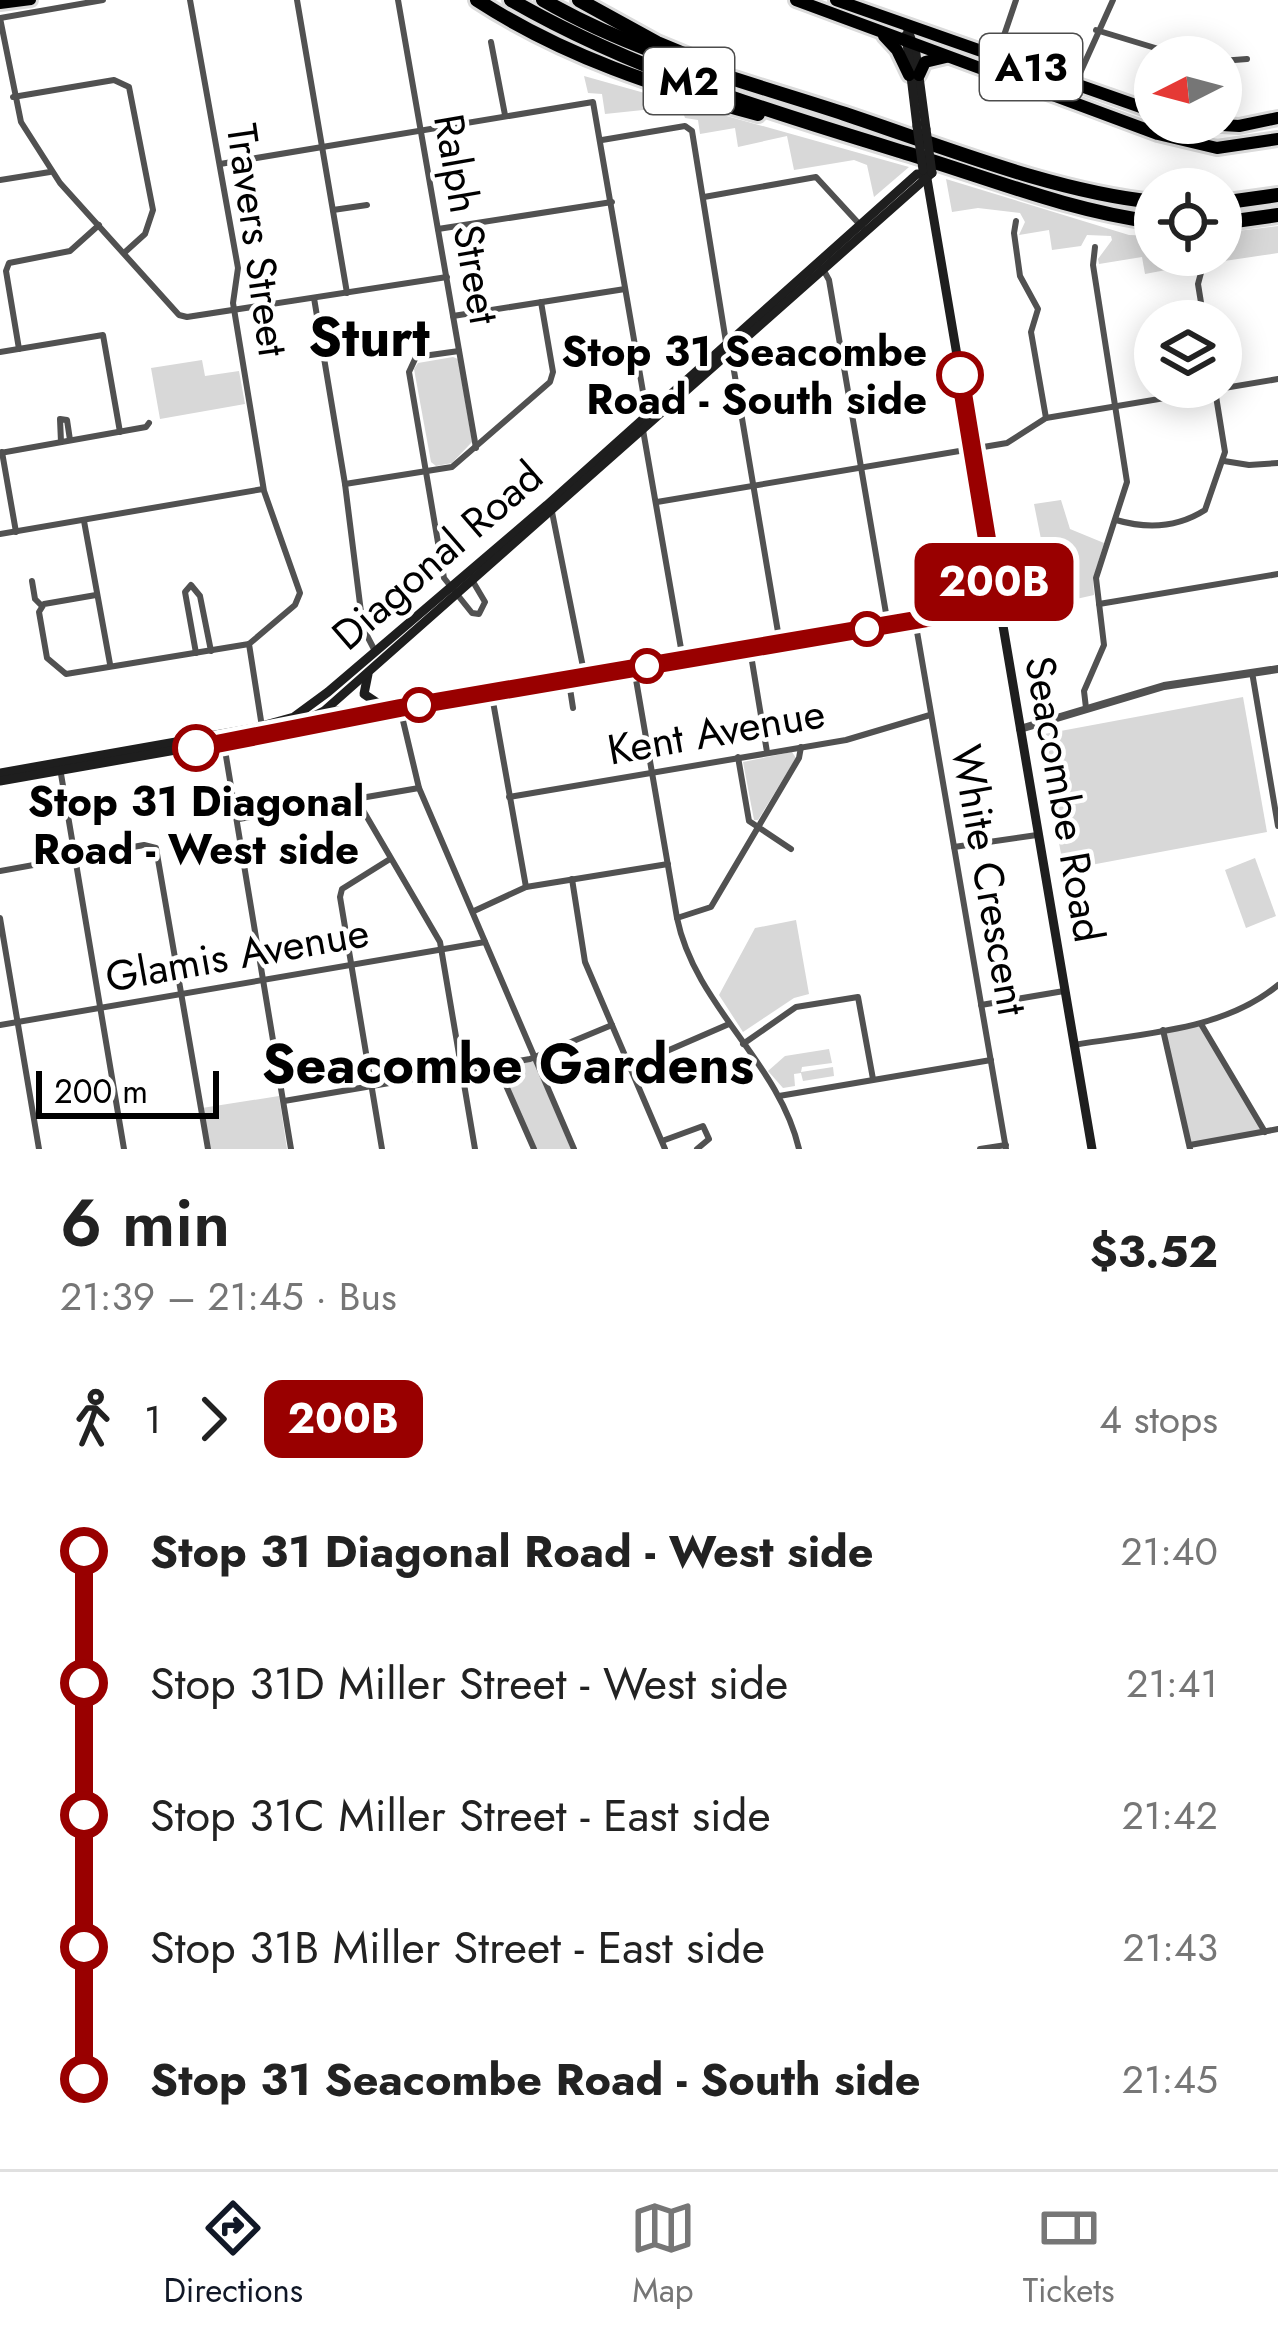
<!DOCTYPE html>
<html lang="en">
<head>
<meta charset="utf-8">
<style>
	body { margin:0; font-family:Jost,sans-serif; background:#f2f2f2; color:#222; height:100vh; display:flex; flex-direction:column; font-size:45px; white-space:nowrap }
	* { box-sizing:border-box; margin:0 }
	p { font-size:39px; color:#767676 }
	.icon { flex:none; width:66px; height:66px; fill:none; stroke:currentColor; stroke-width:2; stroke-linecap:round; stroke-linejoin:round }
	.map { position:relative; height:1149px; overflow:hidden }
	.side { display:flex; flex-direction:column; background:#fff; flex:1 }
	.side>* { flex:none }
	.badge { padding:0 24px; border-radius:18px; font-size:42px; line-height:78px }
	.needle { width:78px; rotate:264deg }
	.tools { position:absolute; left:1134px; top:36px; display:grid; gap:24px }
	.tools a { display:grid; place-items:center; width:108px; height:108px; border-radius:50%; background:#fff; box-shadow:0 6px 30px #0003; font-size:60px }
	.scale { position:absolute; left:36px; bottom:30px; width:183px; box-sizing:border-box; padding-left:12px; border:6px solid #000; border-top:0; font-size:33px; line-height:42px; white-space:nowrap; color:#000; -webkit-text-stroke:9px #fff; paint-order:stroke }
	.map>.badge { position:absolute; translate:-50% -50%; box-shadow:0 0 0 6px #fff }
	.legs { display:flex; align-items:center; gap:18px; height:132px; padding:0 60px; font-size:39px }
	.legs p { margin-inline-start:auto }
	.head { display:flex; align-items:center; justify-content:space-between; height:204px; padding:0 60px }
	h1 { font-size:66px; font-weight:600; line-height:90px }
	ul { padding:0 60px; list-style:none }
	li { display:flex; align-items:center; gap:42px; height:132px; font-size:45px }
	li i { display:grid; place-items:center; width:18px; height:100%; margin:0 15px; background:currentColor }
	li i::after { content:''; width:30px; height:30px; margin:-15px; border:9px solid; border-radius:50%; background:#fff }
	li p { margin-inline-start:auto }
	li:first-child i { background:linear-gradient(#0000 50%,currentColor 0) }
	li:last-child i { background:linear-gradient(currentColor 50%,#0000 0) }
	.dock { display:flex; justify-content:space-around; align-items:center; height:168px; border-top:3px solid #e0e0e0; background:#fff; font-size:33px; color:#767676 }
	.dock a { display:grid; justify-items:center; gap:6px }
	.dock .on { color:#111827 }
	.map>svg:first-child { display:block }
	.green { fill:#d8d8d8 }
	.lines { fill:none; stroke-linecap:round; stroke-linejoin:round }
	.primary-casing { stroke:#dbdbdb; stroke-width:16 }
	.trunk-casing { stroke:#dbdbdb; stroke-width:18 }
	.motorway-casing { stroke:#dbdbdb; stroke-width:20 }
	.minor { stroke:#515151; stroke-width:6 }
	.tertiary { stroke:#515151; stroke-width:8 }
	.secondary { stroke:#1e1e1e; stroke-width:9 }
	.primary { stroke:#000; stroke-width:10 }
	.trunk { stroke:#000; stroke-width:12 }
	.motorway { stroke:#000; stroke-width:14 }
	.secondary-bridge { stroke:#1e1e1e; stroke-width:9 }
	.line-1-casing { stroke:#fff; stroke-width:27 }
	.line-1 { stroke:#900; stroke-width:18 }
	.stop-1-dot { fill:#fff; stroke:#900; stroke-width:6 }
	.labels { text-anchor:middle; stroke-width:9; stroke-linejoin:round; paint-order:stroke }
	.shield { fill:#fff; stroke:#4c4c4c; stroke-width:3 }
	.shield-label { font-size:39px; font-weight:bold; fill:#000 }
	.street-label { font-size:42px; fill:#000; stroke:#fff }
	.stop-label { font-size:42px; font-weight:bold; fill:#000; stroke:#fff; text-anchor:end }
	.district-label { font-size:54px; font-weight:bold; fill:#000; stroke:#fff }
</style>
</head>
<body>
<div class="map">
<svg width="1278" height="1149" viewBox="0 0 1278 1149">
	<rect width="100%" height="100%" fill="#fff"/>
	<g class="green">
		<path d="M584 76 909 167 874 197 867 165 854 160 794 170 787 136 738 147 735 128 700 134 698 120 685 118 681 106 605 114 602 94 588 93Z"/>
		<path d="M946 179 1129 235 1155 236V255H1201L1195 256 1187 266 1145 274 1142 257 1099 264 1098 259 1112 240 1111 236 1087 235 1081 246 1052 250 1049 230 1019 235 1025 222 1020 213 978 208 952 212Z"/>
		<path d="M1278 226V253L1211 263 1203 255H1221V233Z"/>
		<path d="M453 357 458 359 472 442 452 463 436 466 431 462 414 369 418 363Z"/>
		<path d="M202 360 205 376 239 371 245 404 160 419 151 368Z"/>
		<path d="M1061 500 1070 529 1104 543 1093 579 1094 595 1054 604 1034 504Z"/>
		<path d="M1243 697 1267 832 1064 870 1039 735Z"/>
		<path d="M792 752 796 758 758 820H754L743 762Z"/>
		<path d="M1255 858 1276 916 1246 928 1225 870Z"/>
		<path d="M796 920 809 994 794 998 743 1032 719 995 755 928Z"/>
		<path d="M1200 1026 1263 1131 1191 1143 1165 1031Z"/>
		<path d="M829 1049 832 1063 802 1067 801 1072 833 1067 834 1076 803 1081 801 1073 794 1074 795 1086 783 1088 768 1071 785 1056Z"/>
		<path d="M533 1060 571 1149H536L499 1066Z"/>
		<path d="M279 1096 287 1149H209L202 1108Z"/>
	</g>
	<g class="lines">
		<defs>
			<path id="primary" d="M0 4 31 0"/>
			<g id="trunk">
				<path d="M796 0 1158 134 1217 148 1278 139"/>
				<path d="M836 0 1155 112"/>
				<path d="M884 36 897 50 909 75"/>
				<path d="M919 75 925 62 946 57"/>
				<path d="M1190 123 1239 126 1278 118"/>
			</g>
			<g id="motorway">
				<path d="M477 0C563 56 660 88 758 114"/>
				<path d="M511 0C634 71 771 112 906 153 989 178 1069 211 1155 222"/>
				<path d="M543 0C638 55 742 80 845 114 941 146 1054 192 1155 202"/>
				<path d="M579 0 657 43 703 62"/>
				<path d="M1221 203 1278 195"/>
				<path d="M1221 223 1278 215"/>
			</g>
		</defs>
		<use href="#primary" class="primary-casing"/>
		<use href="#trunk" class="trunk-casing"/>
		<use href="#motorway" class="motorway-casing"/>
		<g class="minor">
			<path d="M190 0 238 268 233 303 264 491 300 593 295 605 249 644 262 727"/>
			<path d="M297 0 347 293"/>
			<path d="M398 0 476 448"/>
			<path d="M0 18 21 122 60 183 179 315 187 317 447 277"/>
			<path d="M0 18 103 0"/>
			<path d="M1096 30 1185 57"/>
			<path d="M491 42 505 115"/>
			<path d="M997 56 1016 0"/>
			<path d="M1221 61 1247 59"/>
			<path d="M1076 82 1113 0"/>
			<path d="M13 97 114 80 129 87 153 210 145 234 124 253"/>
			<path d="M602 140 685 126 692 131 726 342"/>
			<path d="M220 164 593 102 647 415"/>
			<path d="M0 180 50 172"/>
			<path d="M704 197 816 177 862 227"/>
			<path d="M333 210 367 205"/>
			<path d="M1016 221 1014 233 1020 276 1038 309 1031 332 1046 418"/>
			<path d="M438 229 612 202"/>
			<path d="M823 269 829 280 888 625"/>
			<path d="M1202 269 1198 284 1204 321"/>
			<path d="M314 298 345 484 363 628 375 651"/>
			<path d="M453 316 625 289"/>
			<path d="M19 349 6 271 9 263 70 251 99 225"/>
			<path d="M459 351 416 357 409 372 444 578 472 613 479 614 485 602 472 580"/>
			<path d="M0 352 103 335 120 432"/>
			<path d="M731 353 780 644"/>
			<path d="M643 430 683 660"/>
			<path d="M61 442 60 419 67 420 70 440"/>
			<path d="M2 452 16 532"/>
			<path d="M0 453 146 427 149 423"/>
			<path d="M1224 461 1249 465 1278 463"/>
			<path d="M345 484 452 467 550 382 553 372 541 302"/>
			<path d="M657 502 1007 443 1046 418 1278 379"/>
			<path d="M552 512 585 677"/>
			<path d="M1116 520C1147 529 1177 528 1205 510L1225 452 1215 390"/>
			<path d="M84 521 110 664"/>
			<path d="M0 534 263 489"/>
			<path d="M32 581 35 599 41 605"/>
			<path d="M96 595 44 604 39 612 47 658 66 674 249 644"/>
			<path d="M1099 604 1278 574"/>
			<path d="M915 620 1006 1149"/>
			<path d="M750 649 767 752"/>
			<path d="M196 653 185 592 191 585 200 596 211 651"/>
			<path d="M634 668 677 918C695 1006 779 1062 799 1149"/>
			<path d="M1252 672 1278 826"/>
			<path d="M569 682 573 708"/>
			<path d="M492 696 526 887"/>
			<path d="M400 708 419 788 574 1149"/>
			<path d="M1086 708 1084 691 1104 645 1096 578 1127 482 1093 265 1095 247"/>
			<path d="M223 738 291 1149"/>
			<path d="M738 757 749 821 791 849"/>
			<path d="M60 768 124 1149"/>
			<path d="M509 797 846 740 930 715"/>
			<path d="M357 800 440 942 475 1149"/>
			<path d="M239 819 419 788"/>
			<path d="M954 847 1037 835"/>
			<path d="M0 871 144 845 156 848 208 1149"/>
			<path d="M572 879 585 962 665 1149"/>
			<path d="M474 911 526 887 668 864"/>
			<path d="M0 918 39 1149"/>
			<path d="M677 918 711 907 799 758 801 747"/>
			<path d="M981 1005 1064 991"/>
			<path d="M1201 1024 1265 1132"/>
			<path d="M0 1025 485 942"/>
			<path d="M1163 1030 1190 1149"/>
			<path d="M743 1044 796 1007 858 997 873 1079"/>
			<path d="M1074 1045C1142 1033 1223 1031 1278 985"/>
			<path d="M497 1065 534 1149"/>
			<path d="M630 1067 729 1024"/>
			<path d="M779 1096 991 1060"/>
			<path d="M284 1101 530 1059 612 1025"/>
			<path d="M662 1141 703 1126 709 1139 697 1149"/>
			<path d="M1190 1145 1278 1129"/>
			<path d="M382 1149 340 897 342 889 390 859"/>
			<path d="M980 1149 1006 1145"/>
		</g>
		<g class="tertiary">
			<path d="M324 711 399 708"/>
			<path d="M1020 729 1164 686 1278 669"/>
			<path d="M290 730 998 606"/>
		</g>
		<g class="secondary">
			<path d="M906 24 916 54 926 129"/>
			<path d="M906 35 917 126"/>
			<path d="M926 173 1092 1149"/>
			<path d="M368 674 364 694 382 706"/>
			<path d="M0 773 255 728 294 717 328 692 547 505 917 174 928 175"/>
			<path d="M0 781 284 731 324 711 932 173"/>
		</g>
		<use href="#primary" class="primary"/>
		<use href="#trunk" class="trunk"/>
		<use href="#motorway" class="motorway"/>
		<g class="secondary-bridge">
			<path d="M917 126 923 170"/>
			<path d="M926 129 932 173"/>
		</g>
	</g>
	<g class="lines">
		<defs>
			<path id="line-1" d="M196 748 400 708 998 606 960 375"/>
		</defs>
		<use href="#line-1" class="line-1-casing"/>
		<use href="#line-1" class="line-1"/>
	</g>
	<g class="stop-1-dot">
		<circle cx="960" cy="375" r="21"/>
		<circle cx="867" cy="629" r="15"/>
		<circle cx="647" cy="666" r="15"/>
		<circle cx="419" cy="705" r="15"/>
		<circle cx="196" cy="748" r="21"/>
	</g>
	<g class="labels">
		<g class="shield">
			<rect x="980" y="34" width="102" height="66" rx="9"/>
			<rect x="644" y="48" width="90" height="66" rx="9"/>
		</g>
		<g class="shield-label">
			<text x="1031" y="81">A13</text>
			<text x="689" y="95">M2</text>
		</g>
		<g class="street-label">
			<text transform="translate(467 219) rotate(80)" y="15">Ralph Street</text>
			<text transform="translate(258 240) rotate(82)" y="15">Travers Street</text>
			<text transform="translate(437 555) rotate(-41)" y="15">Diagonal Road</text>
			<text transform="translate(716 731) rotate(-10)" y="15">Kent Avenue</text>
			<text transform="translate(1065 799) rotate(80)" y="15">Seacombe Road</text>
			<text transform="translate(990 880) rotate(80)" y="15">White Crescent</text>
			<text transform="translate(237 954) rotate(-10)" y="15">Glamis Avenue</text>
		</g>
		<g class="stop-label">
			<text x="927" y="366">Stop 31 Seacombe<tspan x="927" dy="48">Road - South side</tspan></text>
			<text x="196" y="816" text-anchor="middle">Stop 31 Diagonal<tspan x="196" dy="48">Road - West side</tspan></text>
		</g>
		<g class="district-label">
			<text x="369" y="356">Sturt</text>
			<text x="508" y="1083">Seacombe Gardens</text>
		</g>
	</g>
</svg>
<div class="tools">
<a><svg class="needle" viewBox="-14 -14 28 28"><path d="M0-13l5 13h-10z" fill="#e53935"/><path d="M0 13l5-13h-10z" fill="#767676"/></svg></a>
<a><svg class="icon" aria-label="locate" viewBox="0 0 24 24"><circle cx="12" cy="12" r="6"/><path d="M12 2v4M12 18v4M2 12h4M18 12h4"/></svg></a>
<a><svg class="icon" aria-label="layers" viewBox="0 0 24 24"><path d="M12 4l9 5-9 5-9-5zM3 14l9 5 9-5"/></svg></a>
</div>
<div class="scale">200 m</div>
<b class="badge" style="left:994px;top:582px;background:#900;color:#fff">200B</b>
</div>
<section class="side">
<div class="head"><div><h1>6 min</h1><p>21:39 – 21:45 · Bus</p></div><b>$3.52</b></div>
<div class="legs"><svg class="icon" aria-label="walk" viewBox="0 0 24 24"><circle cx="13" cy="4" r="2"/><path d="M13 8l-2 6 4 7M11 14l-3 7M7 12l3-4h3l4 4"/></svg>1<svg class="icon" aria-label="forward" viewBox="0 0 24 24"><path d="M9 5l7 7-7 7"/></svg><b class="badge" style="background:#900;color:#fff">200B</b><p>4 stops</p></div>
<ul>
<li><i style="color:#900"></i><b>Stop 31 Diagonal Road - West side</b><p>21:40</p></li>
<li><i style="color:#900"></i><span>Stop 31D Miller Street - West side</span><p>21:41</p></li>
<li><i style="color:#900"></i><span>Stop 31C Miller Street - East side</span><p>21:42</p></li>
<li><i style="color:#900"></i><span>Stop 31B Miller Street - East side</span><p>21:43</p></li>
<li><i style="color:#900"></i><b>Stop 31 Seacombe Road - South side</b><p>21:45</p></li>
</ul>
</section>
<nav class="dock">
<a class="on"><svg class="icon" aria-label="directions" viewBox="0 0 24 24"><path d="M12 3l9 9-9 9-9-9zM9 14v-3h6M13 9l2 2-2 2"/></svg>Directions</a>
<a><svg class="icon" aria-label="map" viewBox="0 0 24 24"><path d="M3 6l6-2 6 2 6-2v14l-6 2-6-2-6 2zM9 4v14M15 6v14"/></svg>Map</a>
<a><svg class="icon" aria-label="tickets" viewBox="0 0 24 24"><path d="M3 7h18v10H3zM15 7v10"/></svg>Tickets</a>
</nav>
</body>
</html>
